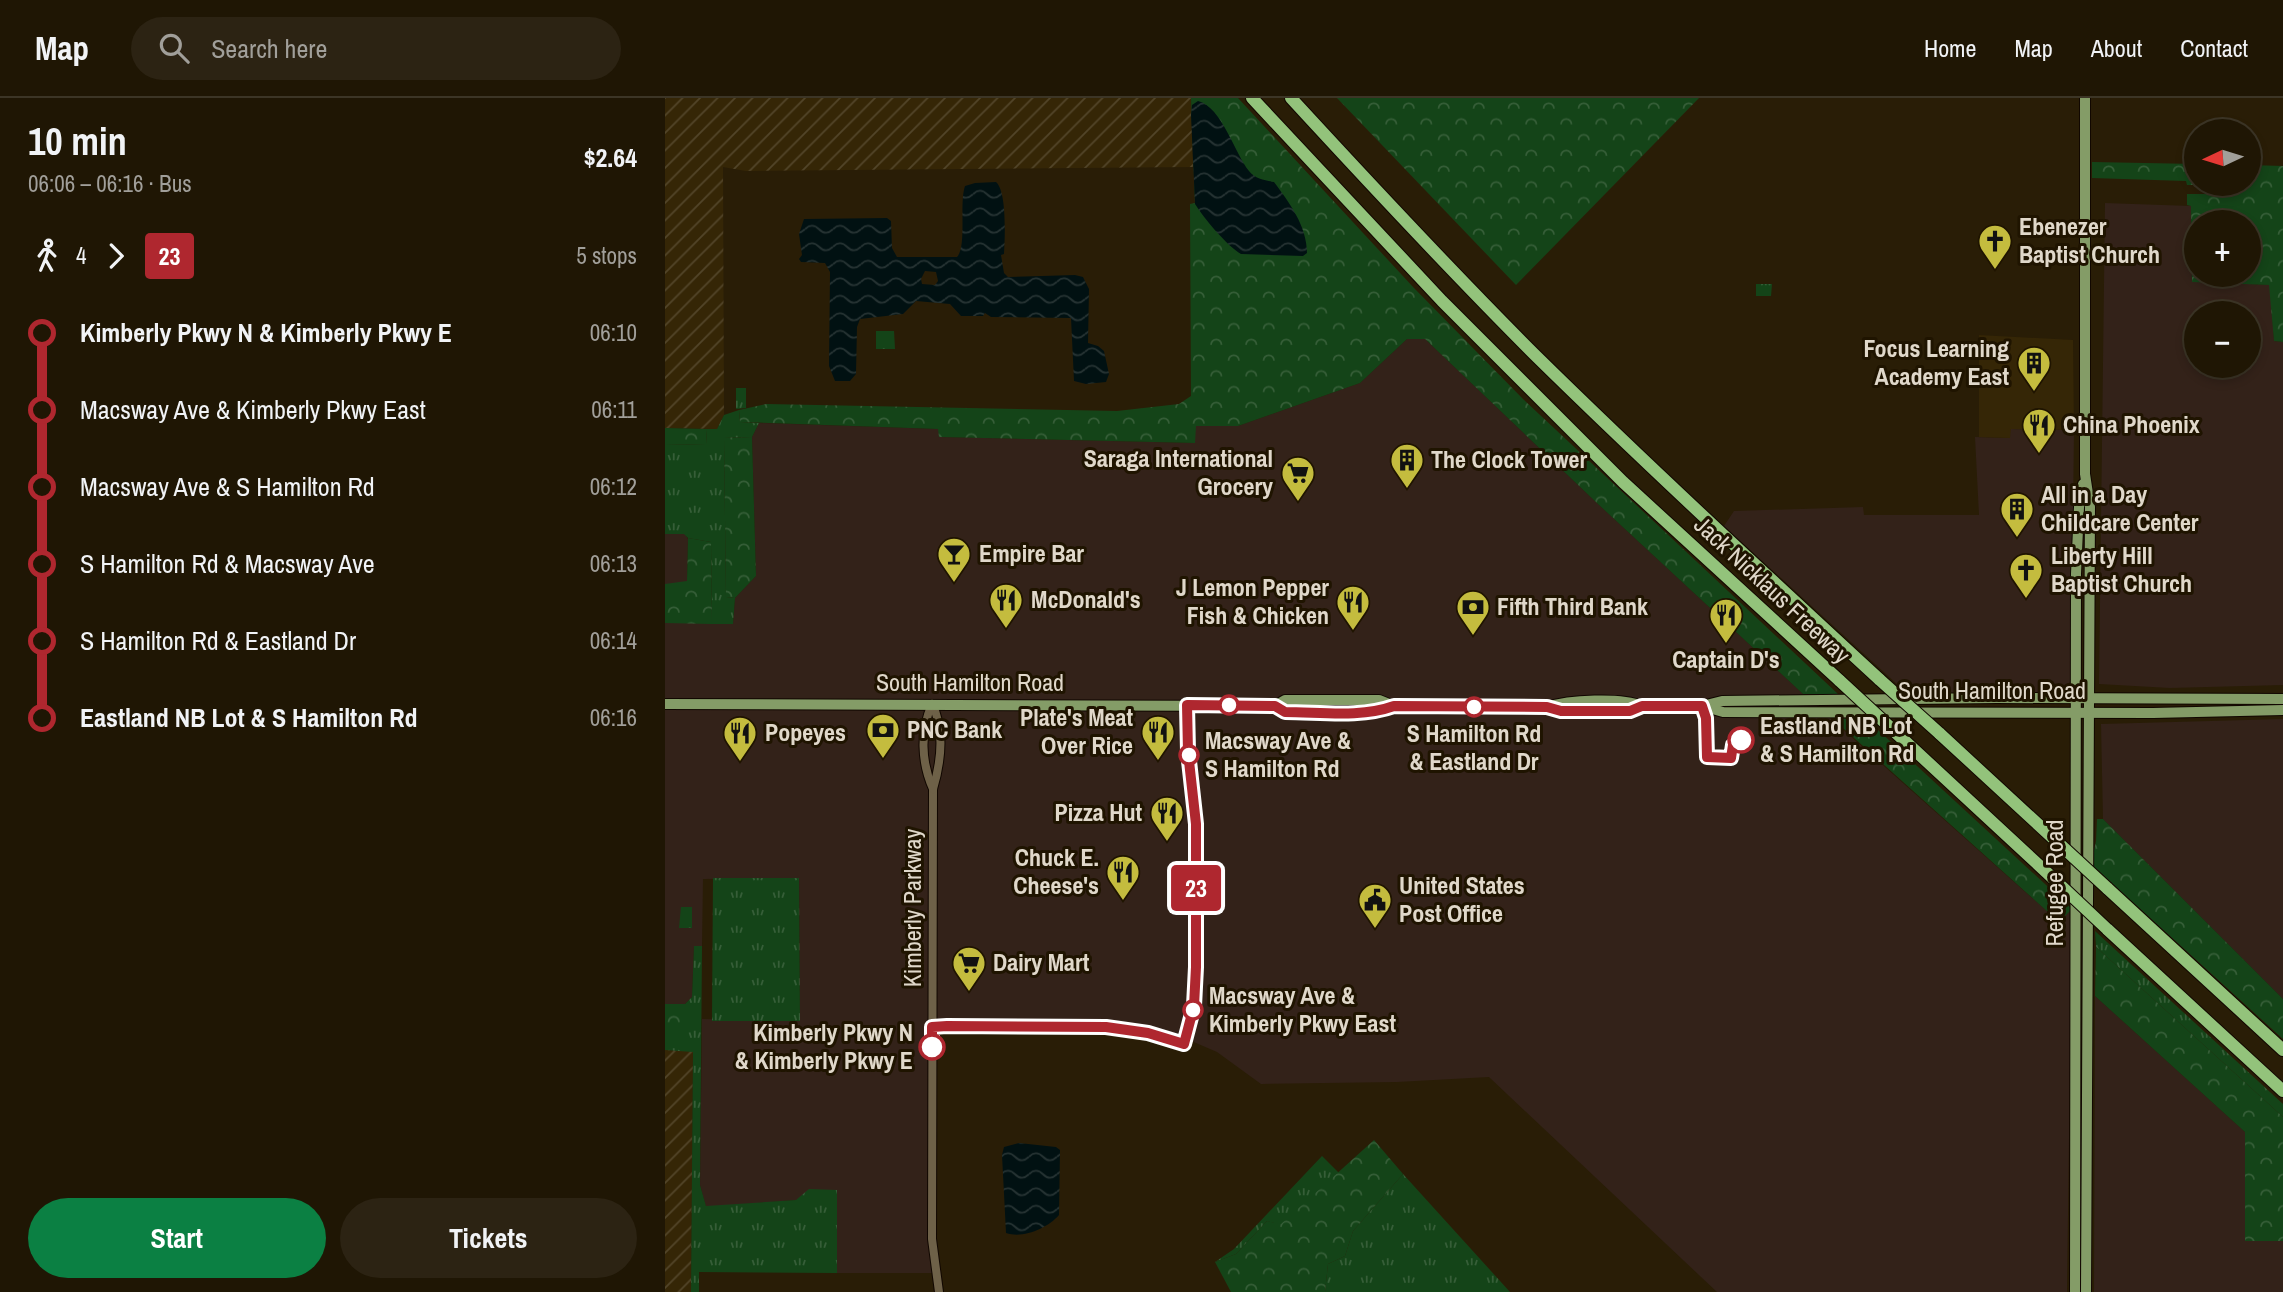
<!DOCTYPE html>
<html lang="en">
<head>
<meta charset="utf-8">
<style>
	body { margin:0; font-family:"Archivo Narrow",sans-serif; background:#2c2313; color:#f1f3f6; height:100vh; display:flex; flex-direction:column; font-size:26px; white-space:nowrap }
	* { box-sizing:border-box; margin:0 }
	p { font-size:23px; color:#a19f9a }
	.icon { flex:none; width:38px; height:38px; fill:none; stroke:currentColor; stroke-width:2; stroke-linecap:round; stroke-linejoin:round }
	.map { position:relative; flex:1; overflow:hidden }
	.details { display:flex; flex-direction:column; background:#1f1604; width:665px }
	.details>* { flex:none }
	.badge { padding:0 14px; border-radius:5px; font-size:24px; line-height:46px }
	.needle { width:46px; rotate:266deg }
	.buttons { position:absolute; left:1519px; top:21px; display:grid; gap:14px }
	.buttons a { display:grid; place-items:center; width:77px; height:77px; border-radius:50%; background:#1f1604; box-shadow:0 4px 10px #0003,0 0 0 2px #3c3526; font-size:35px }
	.map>.badge { position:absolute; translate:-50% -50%; box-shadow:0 0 0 4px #fff }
	.legs { display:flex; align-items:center; gap:10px; height:77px; padding:0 28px; font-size:23px }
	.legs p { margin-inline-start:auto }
	.summary { display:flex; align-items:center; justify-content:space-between; height:119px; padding:0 28px }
	h1 { font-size:38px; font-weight:700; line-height:52px }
	.cta { display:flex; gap:14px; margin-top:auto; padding:14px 28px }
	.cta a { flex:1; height:80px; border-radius:42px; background:#0b8043; color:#fff; font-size:28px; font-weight:700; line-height:80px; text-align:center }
	.cta a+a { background:#2c2313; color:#f1f3f6 }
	ul { padding:0 28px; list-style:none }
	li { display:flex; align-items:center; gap:24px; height:77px; font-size:26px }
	li i { display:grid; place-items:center; width:10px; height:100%; margin:0 9px; background:currentColor }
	li i::after { content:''; width:18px; height:18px; margin:-9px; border:5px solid; border-radius:50%; background:#1f1604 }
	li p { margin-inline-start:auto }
	li:first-child i { background:linear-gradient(#0000 50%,currentColor 0) }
	li:last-child i { background:linear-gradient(currentColor 50%,#0000 0) }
	header { display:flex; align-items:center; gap:42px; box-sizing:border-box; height:98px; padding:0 35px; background:#1f1604; border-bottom:2px solid #3c3526 }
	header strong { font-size:33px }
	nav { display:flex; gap:38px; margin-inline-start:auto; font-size:24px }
	.search { width:490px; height:63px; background:#2c2313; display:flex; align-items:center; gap:18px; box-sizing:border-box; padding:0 24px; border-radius:38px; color:#a19f9a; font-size:26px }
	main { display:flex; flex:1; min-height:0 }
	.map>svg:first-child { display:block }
	.commercial { fill:#332219; fill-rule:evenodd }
	.industrial { fill:url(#industrial-furrows) }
	.built { fill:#352606 }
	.grass { fill:url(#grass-tufts) }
	.forest { fill:url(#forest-crowns); fill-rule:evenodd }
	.water { fill:url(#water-waves); fill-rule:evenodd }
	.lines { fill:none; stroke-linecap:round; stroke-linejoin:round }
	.minor-casing { stroke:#110700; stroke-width:10 }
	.major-casing { stroke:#110700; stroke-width:12 }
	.highway-casing { stroke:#110700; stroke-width:14 }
	.minor { stroke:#6e6148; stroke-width:8 }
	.major { stroke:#849c67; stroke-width:10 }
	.highway { stroke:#93c37b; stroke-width:12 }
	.highway-bridge-casing { stroke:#110700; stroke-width:14; stroke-linecap:butt }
	.highway-bridge { stroke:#93c37b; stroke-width:12 }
	.line-1-casing { stroke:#fff; stroke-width:16 }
	.line-1 { stroke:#af272f; stroke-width:10 }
	.stop-1-dot { fill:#fff; stroke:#af272f; stroke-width:3.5 }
	.labels { text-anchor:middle; stroke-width:6; stroke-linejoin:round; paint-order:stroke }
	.poi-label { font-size:24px; font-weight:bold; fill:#e0d8ca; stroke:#1f1400; text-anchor:start }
	.street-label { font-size:24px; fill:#e0d8ca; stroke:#1f1400 }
	.stop-label { font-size:24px; font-weight:bold; fill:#e0d8ca; stroke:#1f1400; text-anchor:start }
</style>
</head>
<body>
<header>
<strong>Map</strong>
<div class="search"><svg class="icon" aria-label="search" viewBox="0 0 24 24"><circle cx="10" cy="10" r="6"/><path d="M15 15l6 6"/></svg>Search here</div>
<nav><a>Home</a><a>Map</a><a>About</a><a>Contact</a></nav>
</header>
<main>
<section class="details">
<div class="summary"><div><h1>10 min</h1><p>06:06 – 06:16 · Bus</p></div><b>$2.64</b></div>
<div class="legs"><svg class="icon" aria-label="walk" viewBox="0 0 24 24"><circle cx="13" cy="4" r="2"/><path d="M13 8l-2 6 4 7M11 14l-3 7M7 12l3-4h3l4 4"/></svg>4<svg class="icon" aria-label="forward" viewBox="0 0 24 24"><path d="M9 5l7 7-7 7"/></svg><b class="badge" style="background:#af272f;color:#fff">23</b><p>5 stops</p></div>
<ul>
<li><i style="color:#af272f"></i><b>Kimberly Pkwy N &amp; Kimberly Pkwy E</b><p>06:10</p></li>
<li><i style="color:#af272f"></i><span>Macsway Ave &amp; Kimberly Pkwy East</span><p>06:11</p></li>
<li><i style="color:#af272f"></i><span>Macsway Ave &amp; S Hamilton Rd</span><p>06:12</p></li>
<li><i style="color:#af272f"></i><span>S Hamilton Rd &amp; Macsway Ave</span><p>06:13</p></li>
<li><i style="color:#af272f"></i><span>S Hamilton Rd &amp; Eastland Dr</span><p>06:14</p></li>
<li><i style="color:#af272f"></i><b>Eastland NB Lot &amp; S Hamilton Rd</b><p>06:16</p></li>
</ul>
<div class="cta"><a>Start</a><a>Tickets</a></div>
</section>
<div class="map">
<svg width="1618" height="1194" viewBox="0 0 1618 1194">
	<defs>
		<pattern id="industrial-furrows" width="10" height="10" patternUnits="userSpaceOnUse" patternTransform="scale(1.75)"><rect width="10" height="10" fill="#352606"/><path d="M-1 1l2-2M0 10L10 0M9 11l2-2" fill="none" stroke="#524529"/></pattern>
		<pattern id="grass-tufts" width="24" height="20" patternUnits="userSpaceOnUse" patternTransform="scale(1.75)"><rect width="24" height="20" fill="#144418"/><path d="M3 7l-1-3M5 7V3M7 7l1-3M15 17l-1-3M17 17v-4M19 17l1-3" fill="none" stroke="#365e38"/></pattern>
		<pattern id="forest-crowns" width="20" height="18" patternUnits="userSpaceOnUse" patternTransform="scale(1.75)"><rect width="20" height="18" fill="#144418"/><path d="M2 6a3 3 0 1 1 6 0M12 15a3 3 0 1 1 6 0" fill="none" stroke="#365e38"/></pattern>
		<pattern id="water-waves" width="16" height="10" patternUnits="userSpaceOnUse" patternTransform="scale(1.75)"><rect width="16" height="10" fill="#011112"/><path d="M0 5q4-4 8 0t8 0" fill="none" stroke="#263333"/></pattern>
	</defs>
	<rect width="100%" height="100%" fill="#291d06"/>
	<g class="commercial">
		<path d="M1440 105 1526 108 1527 183 1605 187 1609 243 1618 244V587L1505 590 1434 586ZM1531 215H1584V268H1531Z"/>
		<path d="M742 241H760L934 407 1138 596 1393 823 1407 811 1402 1194H1052L824 979 732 984 596 986 552 954 524 942 469 931 428 928H266L270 1175H172V1092L131 1102 41 1109 35 1087 37 921 135 923 134 780 38 781 37 848 29 849 27 899 20 906H0V436H20L23 441 22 483 68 526 70 500 91 478 87 339 94 325 274 331 275 339 530 345V328H573L695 285Z"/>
		<path d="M1345 331 1409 332 1406 583 1394 596 1245 598 1059 428 1069 413 1198 409 1199 417H1314L1310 339 1344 340Z"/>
		<path d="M1618 621V901L1438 721 1436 626Z"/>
		<path d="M1430 898 1580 1034V1142L1618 1143V1194H1429Z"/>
	</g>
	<g class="industrial">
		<path d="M0 0H526L528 69 81 73 58 69 59 317 52 331 0 330Z"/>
		<path d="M0 952 28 953 26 1194H0Z"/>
	</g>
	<path class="built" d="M1314 237 1408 242 1409 332 1346 331 1345 340 1314 339Z"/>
	<g class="grass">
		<path d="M1091 186H1107L1106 198H1091Z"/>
		<path d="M211 233H229L230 251H211Z"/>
		<path d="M71 290H81V310L71 311Z"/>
		<path d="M74 312 75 324 94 325 87 339 59 340 61 499 70 500 68 526H47L46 444 23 440 19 436H0V347L41 346 42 331H52L59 317Z"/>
		<path d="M48 780H134L135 923H47Z"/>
		<path d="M16 809H27V830H14Z"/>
		<path d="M1430 833 1618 1006V1019L1431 849Z"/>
		<path d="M29 848H37L35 1087 41 1108 131 1102 144 1091 172 1092V1175L34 1174V1194H26L28 954 0 952V925H20V906L27 899Z"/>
		<path d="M657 1058 674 1075 616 1127 602 1123 571 1156 550 1164 569 1151Z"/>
		<path d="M738 1076 845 1194H660L663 1166 680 1158 688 1133Z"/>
	</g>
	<g class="forest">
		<path d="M526 0H573L749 190 858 301 1173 596H1138L934 407 760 241H742L695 285 573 328H531L530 345 274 339 273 331 75 324 74 312 101 306 452 313 514 306 526 298 525 106 530 105Z"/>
		<path d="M672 0H1034L851 187Z"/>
		<path d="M1427 64 1531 66V86H1584V67L1618 68V244L1609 243 1604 187 1527 184 1526 108 1522 107V96H1548V87H1522L1521 83 1427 80ZM1531 124H1584V177H1531Z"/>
		<path d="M0 330 42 331 41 346 0 347Z"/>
		<path d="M87 339 91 478 70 500 61 499 59 340Z"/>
		<path d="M23 440 46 444 47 526 0 525V486L22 483Z"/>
		<path d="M1200 620 1407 811 1394 824 1168 621Z"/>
		<path d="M1432 721H1438L1618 901V941L1426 766 1431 743Z"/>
		<path d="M1431 849 1618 1019V1143H1580V1034L1430 898Z"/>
		<rect x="0" y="906" width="20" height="19"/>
		<path d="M709 1042 738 1076 688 1133 680 1158 663 1166 660 1194H566L550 1164 571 1156 602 1123 616 1126Z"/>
	</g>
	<g class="water">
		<path d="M533 3C557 9 570 56 584 73 590 81 600 82 609 84 624 104 642 128 642 155L638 158 576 156C562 148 538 119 530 106L526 17 527 7Z"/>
		<path d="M331 84C342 93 340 140 339 156L336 157 339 175 343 179 410 177 418 179 424 191 423 245 433 248 439 253 444 276 441 284 421 286 409 283 406 220 326 219 320 215 318 218H296L285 206 251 203 238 216 195 221 192 229 191 276 185 283H170L164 268 165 174 160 165 136 164 134 161 137 157 134 136 139 121 222 120 226 123 227 150 232 159H292C302 148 294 105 300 88L310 85ZM260 173 271 174 273 183 270 187 257 186 256 181Z"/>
		<path d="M354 1045 391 1049 395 1052 394 1117C383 1130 358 1141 341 1135L337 1057 339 1049Z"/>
	</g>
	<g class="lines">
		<defs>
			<g id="minor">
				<path d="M267 606C280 632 276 664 268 691L267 1141 274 1194"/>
				<path d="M267 606C255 633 256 664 268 691"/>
			</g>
			<g id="major">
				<path d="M1420 0V376L1425 409 1421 1194"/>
				<path d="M0 606 604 608H610L620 614H714L729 608 882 609C904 602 955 599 977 608"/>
				<path d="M610 608 620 602H714L729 608"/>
				<path d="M1037 608 1058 614 1488 615 1618 612"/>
				<path d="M882 609 896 613H965L977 608H1037L1057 603 1332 600 1618 601"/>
				<path d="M1410 1194 1411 476 1414 409 1418 386"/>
			</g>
			<g id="highway">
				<path d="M587 0 777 203 958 384 1175 583"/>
				<path d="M626 0C706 87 787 174 871 258 983 368 1099 475 1215 582"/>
				<path d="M1229 633 1392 784"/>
				<path d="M1274 635 1389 741"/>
				<path d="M1442 790 1618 952"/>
				<path d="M1442 831 1618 993"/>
			</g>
		</defs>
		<use href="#minor" class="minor-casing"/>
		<use href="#major" class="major-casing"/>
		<use href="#highway" class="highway-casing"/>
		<use href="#minor" class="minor"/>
		<use href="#major" class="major"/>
		<use href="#highway" class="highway"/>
		<defs>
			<g id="highway-bridge">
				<path d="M1215 582 1274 635"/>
				<path d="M1175 583 1229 633"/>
				<path d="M1389 741 1442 790"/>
				<path d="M1392 784 1442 831"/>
			</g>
		</defs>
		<use href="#highway-bridge" class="highway-bridge-casing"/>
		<use href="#highway-bridge" class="highway-bridge"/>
	</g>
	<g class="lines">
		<defs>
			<path id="line-1" d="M267 949V929L282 928 441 929 483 935 519 946 529 908 531 869V726L523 654 522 607 610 608 620 614C655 614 696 620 729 608L882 609 896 613H965L977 608H1037L1041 620 1042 659 1066 660 1068 647 1076 642"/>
		</defs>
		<use href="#line-1" class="line-1-casing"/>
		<use href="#line-1" class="line-1"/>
	</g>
	<defs>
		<symbol id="church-pin" viewBox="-11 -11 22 30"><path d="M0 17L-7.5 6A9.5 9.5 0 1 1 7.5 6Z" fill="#c4bc3e" stroke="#1f1400"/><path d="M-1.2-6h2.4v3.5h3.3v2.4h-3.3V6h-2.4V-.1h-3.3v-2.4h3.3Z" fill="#111"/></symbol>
		<symbol id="building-pin" viewBox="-11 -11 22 30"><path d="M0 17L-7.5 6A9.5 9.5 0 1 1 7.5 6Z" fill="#c4bc3e" stroke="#1f1400"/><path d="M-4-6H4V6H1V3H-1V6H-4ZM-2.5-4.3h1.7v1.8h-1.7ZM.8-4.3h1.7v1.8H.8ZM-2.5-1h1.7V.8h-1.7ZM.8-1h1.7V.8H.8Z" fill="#111"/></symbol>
		<symbol id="restaurant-pin" viewBox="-11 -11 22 30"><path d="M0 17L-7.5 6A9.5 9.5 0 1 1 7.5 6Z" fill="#c4bc3e" stroke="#1f1400"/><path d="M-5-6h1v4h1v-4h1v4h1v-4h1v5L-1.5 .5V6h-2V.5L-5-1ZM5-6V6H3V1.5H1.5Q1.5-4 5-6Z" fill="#111"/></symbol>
		<symbol id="supermarket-pin" viewBox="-11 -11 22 30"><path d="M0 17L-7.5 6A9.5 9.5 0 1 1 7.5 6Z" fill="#c4bc3e" stroke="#1f1400"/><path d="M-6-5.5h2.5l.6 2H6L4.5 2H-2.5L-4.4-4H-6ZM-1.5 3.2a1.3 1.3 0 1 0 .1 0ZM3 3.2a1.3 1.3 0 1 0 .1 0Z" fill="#111"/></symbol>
		<symbol id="bar-pin" viewBox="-11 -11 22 30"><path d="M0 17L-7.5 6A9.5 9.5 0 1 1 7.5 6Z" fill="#c4bc3e" stroke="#1f1400"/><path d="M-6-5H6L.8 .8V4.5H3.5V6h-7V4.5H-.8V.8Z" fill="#111"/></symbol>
		<symbol id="bank-pin" viewBox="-11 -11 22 30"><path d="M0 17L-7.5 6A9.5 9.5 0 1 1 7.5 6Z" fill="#c4bc3e" stroke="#1f1400"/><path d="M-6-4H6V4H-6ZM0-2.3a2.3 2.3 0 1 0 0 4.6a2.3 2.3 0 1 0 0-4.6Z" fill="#111"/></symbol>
		<symbol id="civic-pin" viewBox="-11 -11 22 30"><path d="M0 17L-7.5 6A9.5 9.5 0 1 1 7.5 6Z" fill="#c4bc3e" stroke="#1f1400"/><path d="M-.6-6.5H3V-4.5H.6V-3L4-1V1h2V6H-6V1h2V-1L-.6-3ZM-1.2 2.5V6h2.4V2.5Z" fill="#111"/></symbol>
	</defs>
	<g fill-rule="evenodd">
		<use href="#church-pin" x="1311" y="124" width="38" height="52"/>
		<use href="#building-pin" x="1350" y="246" width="38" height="52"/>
		<use href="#restaurant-pin" x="1355" y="308" width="38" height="52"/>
		<use href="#building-pin" x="723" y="343" width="38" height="52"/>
		<use href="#supermarket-pin" x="614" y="356" width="38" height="52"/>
		<use href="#building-pin" x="1333" y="392" width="38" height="52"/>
		<use href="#bar-pin" x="270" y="437" width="38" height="52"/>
		<use href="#church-pin" x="1342" y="453" width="38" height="52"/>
		<use href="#restaurant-pin" x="322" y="483" width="38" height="52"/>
		<use href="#restaurant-pin" x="669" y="485" width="38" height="52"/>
		<use href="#bank-pin" x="789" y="490" width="38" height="52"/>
		<use href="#restaurant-pin" x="1042" y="498" width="38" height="52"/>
		<use href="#bank-pin" x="199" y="613" width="38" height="52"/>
		<use href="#restaurant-pin" x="474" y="615" width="38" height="52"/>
		<use href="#restaurant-pin" x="56" y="616" width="38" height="52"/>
		<use href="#restaurant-pin" x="483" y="696" width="38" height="52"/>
		<use href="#restaurant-pin" x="439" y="755" width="38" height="52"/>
		<use href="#civic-pin" x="691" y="783" width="38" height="52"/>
		<use href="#supermarket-pin" x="285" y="846" width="38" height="52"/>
	</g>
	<g class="stop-1-dot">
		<circle cx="564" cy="607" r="9"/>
		<circle cx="809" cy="609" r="9"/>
		<circle cx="1076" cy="642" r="12"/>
		<circle cx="524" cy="657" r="9"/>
		<circle cx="528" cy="912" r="9"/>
		<circle cx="267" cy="949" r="12"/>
	</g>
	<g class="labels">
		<g class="poi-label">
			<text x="1354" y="137">Ebenezer<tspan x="1354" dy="28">Baptist Church</tspan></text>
			<text x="1344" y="259" text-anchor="end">Focus Learning<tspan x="1344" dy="28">Academy East</tspan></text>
			<text x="1398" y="335">China Phoenix</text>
			<text x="608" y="369" text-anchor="end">Saraga International<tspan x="608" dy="28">Grocery</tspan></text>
			<text x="766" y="370">The Clock Tower</text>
			<text x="1376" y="405">All in a Day<tspan x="1376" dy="28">Childcare Center</tspan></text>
			<text x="314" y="464">Empire Bar</text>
			<text x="1386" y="466">Liberty Hill<tspan x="1386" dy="28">Baptist Church</tspan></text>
			<text x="664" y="498" text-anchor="end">J Lemon Pepper<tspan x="664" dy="28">Fish &amp; Chicken</tspan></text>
			<text x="366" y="510">McDonald's</text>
			<text x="832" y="517">Fifth Third Bank</text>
			<text x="1061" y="570" text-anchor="middle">Captain D's</text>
			<text x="468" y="628" text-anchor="end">Plate's Meat<tspan x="468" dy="28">Over Rice</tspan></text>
			<text x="242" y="640">PNC Bank</text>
			<text x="100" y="643">Popeyes</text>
			<text x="477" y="723" text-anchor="end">Pizza Hut</text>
			<text x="434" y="768" text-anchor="end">Chuck E.<tspan x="434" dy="28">Cheese's</tspan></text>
			<text x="734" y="796">United States<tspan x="734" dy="28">Post Office</tspan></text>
			<text x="328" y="873">Dairy Mart</text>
		</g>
		<g class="street-label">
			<text transform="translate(1107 492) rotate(43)" y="8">Jack Nicklaus Freeway</text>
			<text x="305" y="593">South Hamilton Road</text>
			<text x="1327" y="601">South Hamilton Road</text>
			<text transform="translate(1390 785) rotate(-90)" y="8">Refugee Road</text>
			<text transform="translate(248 810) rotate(-90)" y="8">Kimberly Parkway</text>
		</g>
		<g class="stop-label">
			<text x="1095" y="636">Eastland NB Lot<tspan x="1095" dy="28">&amp; S Hamilton Rd</tspan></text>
			<text x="809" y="644" text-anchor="middle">S Hamilton Rd<tspan x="809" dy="28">&amp; Eastland Dr</tspan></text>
			<text x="540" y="651">Macsway Ave &amp;<tspan x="540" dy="28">S Hamilton Rd</tspan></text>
			<text x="544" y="906">Macsway Ave &amp;<tspan x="544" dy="28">Kimberly Pkwy East</tspan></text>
			<text x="248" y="943" text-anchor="end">Kimberly Pkwy N<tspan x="248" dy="28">&amp; Kimberly Pkwy E</tspan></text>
		</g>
	</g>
</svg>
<div class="buttons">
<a><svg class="needle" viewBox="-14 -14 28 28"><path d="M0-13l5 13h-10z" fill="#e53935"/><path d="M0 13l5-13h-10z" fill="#a19f9a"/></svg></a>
<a>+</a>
<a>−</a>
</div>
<b class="badge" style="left:531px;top:790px;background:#af272f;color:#fff">23</b>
</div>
</main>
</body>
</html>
